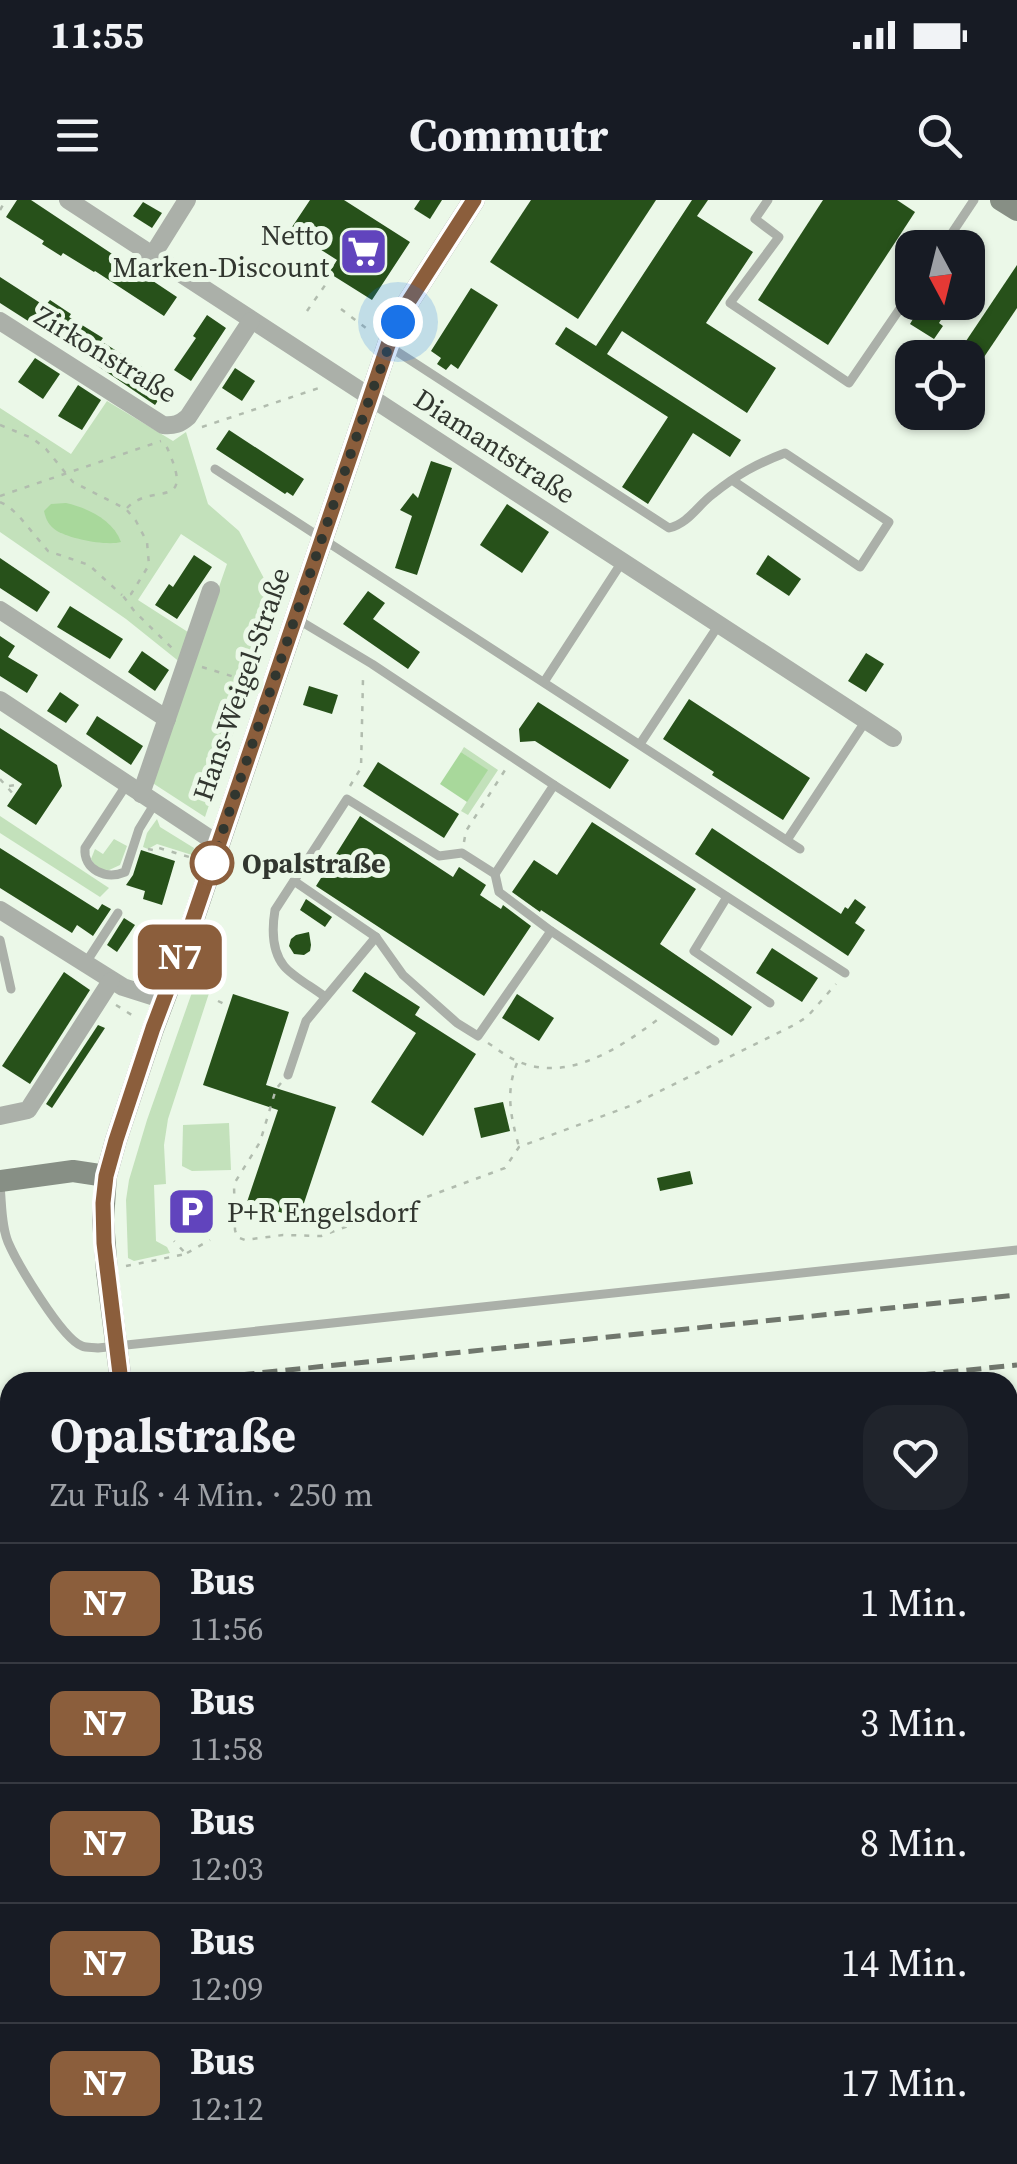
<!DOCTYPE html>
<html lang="de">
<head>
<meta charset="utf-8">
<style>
	body { margin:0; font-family:"Source Serif 4",serif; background:#20242c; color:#f1f3f6; height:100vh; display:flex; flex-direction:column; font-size:38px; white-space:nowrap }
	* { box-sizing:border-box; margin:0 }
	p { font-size:32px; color:#9ea1a6 }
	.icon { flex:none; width:55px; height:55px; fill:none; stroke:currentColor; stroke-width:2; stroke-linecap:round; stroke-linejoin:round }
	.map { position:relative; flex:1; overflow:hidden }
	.sheet { position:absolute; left:0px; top:1172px; width:1018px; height:792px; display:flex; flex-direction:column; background:#171b24; border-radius:30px 30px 0 0; box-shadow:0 2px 8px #0004 }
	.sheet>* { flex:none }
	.badge { padding:0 20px; border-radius:15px; font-size:35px; line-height:65px }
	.needle { width:65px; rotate:173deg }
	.controls { position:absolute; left:895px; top:30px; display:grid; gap:20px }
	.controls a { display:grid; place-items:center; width:90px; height:90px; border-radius:20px; background:#171b24; box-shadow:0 2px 8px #0004; font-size:50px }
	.you { position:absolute; width:50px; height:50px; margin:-25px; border:8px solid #fff; border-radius:50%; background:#1a73e8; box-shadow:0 0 0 15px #1a73e833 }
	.map>.badge { position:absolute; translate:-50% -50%; box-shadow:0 0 0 5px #fff }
	.round { display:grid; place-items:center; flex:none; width:105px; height:105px; border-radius:30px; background:#20242c }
	.summary { display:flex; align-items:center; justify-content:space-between; height:170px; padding:0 50px }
	h1 { font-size:48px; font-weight:700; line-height:75px }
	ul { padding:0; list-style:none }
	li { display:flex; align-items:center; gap:30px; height:120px; padding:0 50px; border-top:2px solid #363941 }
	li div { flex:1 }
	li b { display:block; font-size:38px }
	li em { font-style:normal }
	li .badge { min-width:110px; font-weight:700; text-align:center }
	.status { display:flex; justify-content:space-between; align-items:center; height:70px; padding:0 50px; background:#171b24; direction:ltr }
	.status svg { height:28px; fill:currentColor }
	header { display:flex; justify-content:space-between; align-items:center; height:130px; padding:0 50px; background:#171b24; font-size:45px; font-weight:700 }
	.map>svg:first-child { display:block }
	.green { fill:#c3e1bb }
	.water { fill:#a8d89b }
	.building { fill:#27511a }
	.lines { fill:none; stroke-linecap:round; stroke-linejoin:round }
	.path { stroke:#b1bcae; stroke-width:2.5; stroke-dasharray:5 8; stroke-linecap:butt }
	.lane { stroke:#abb0a9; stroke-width:9 }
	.street { stroke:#abb0a9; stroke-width:18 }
	.secondary { stroke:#878f85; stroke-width:22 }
	.tram { stroke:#70776d; stroke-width:2.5 }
	.rail { stroke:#70776d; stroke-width:5; stroke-dasharray:15 8; stroke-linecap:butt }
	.secondary-bridge { stroke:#878f85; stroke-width:22 }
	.line-casing { stroke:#fff; stroke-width:22 }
	.line { stroke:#8b5e3c; stroke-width:15 }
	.walk { stroke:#31362f; stroke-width:10; stroke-dasharray:0 18 }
	.stop-dot { fill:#fff; stroke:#8b5e3c; stroke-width:5 }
	.labels { text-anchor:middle; stroke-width:10; stroke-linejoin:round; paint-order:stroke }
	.poi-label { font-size:28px; fill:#31362f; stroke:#ebf8e8; text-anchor:end }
	.street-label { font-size:28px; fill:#31362f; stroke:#ebf8e8 }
	.stop-label { font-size:28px; font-weight:bold; fill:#31362f; stroke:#ebf8e8; text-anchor:start }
</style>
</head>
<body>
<div class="status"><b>11:55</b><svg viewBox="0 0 49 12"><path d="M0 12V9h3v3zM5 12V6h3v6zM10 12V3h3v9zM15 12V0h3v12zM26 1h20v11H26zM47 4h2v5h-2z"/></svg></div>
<header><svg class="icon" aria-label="menu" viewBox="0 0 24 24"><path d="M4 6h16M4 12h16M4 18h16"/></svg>Commutr<svg class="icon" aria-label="search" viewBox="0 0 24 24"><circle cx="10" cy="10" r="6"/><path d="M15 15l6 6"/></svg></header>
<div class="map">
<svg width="1017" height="1964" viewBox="0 0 1017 1964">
	<rect width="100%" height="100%" fill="#ebf8e8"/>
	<g class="green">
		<path d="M107 201 173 241 186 232 208 304 239 331 277 403 205 617 151 582 227 364 181 334 138 400 191 434 181 463 126 419 0 332V208L71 254Z"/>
		<path d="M464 547 498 570 468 615 461 611 487 570 461 552Z"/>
		<path d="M0 616 109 688 100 697 0 633Z"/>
		<path d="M157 619 160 627 194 648 192 655 157 644 148 649 143 647 147 633Z"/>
		<path d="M114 639 127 646 120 665 107 671 96 667 91 659 95 649 103 654Z"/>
		<path d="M202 764 212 774V784L168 919 164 945 166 984 154 985 156 1041 167 1047 170 1053 134 1061 128 1058 126 1000 129 980 147 920Z"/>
		<path d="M229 923 231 970 192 971 182 966 183 925Z"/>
		<path d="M10 1317V1640L0 1633V1318Z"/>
	</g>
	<g class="water">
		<path d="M66 303C88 308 113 320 121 342 106 346 71 339 57 331 49 326 46 320 44 311L51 304Z"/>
		<path d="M461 552 488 570 467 602 440 584Z"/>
	</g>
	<g class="building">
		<path d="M17 0H31L177 97 164 116 95 71 94 72 63 53 61 56 42 44 44 41 6 17Z"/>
		<path d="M310 0H344L410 42 372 100 329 73 337 60 290 30Z"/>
		<path d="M420 0H442L430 19 414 9Z"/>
		<path d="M531 0H656L578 119 490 62Z"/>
		<path d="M692 0H708L697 16 753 52 706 123 776 168 747 213 622 131 607 154 741 240 730 257 693 233 648 304 622 287 668 217 555 144 566 127 596 146Z"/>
		<path d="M823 0H897L915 12 828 145 758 100Z"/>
		<path d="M143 2 162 13 152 28 133 16Z"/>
		<path d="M1017 65V108L980 163 960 150Z"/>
		<path d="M0 77 45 106 50 100 71 114 69 117 103 138 95 149 82 141 75 151 0 103Z"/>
		<path d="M471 88 498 105 458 169 451 164 446 170 437 164 441 158 431 151Z"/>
		<path d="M923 102H952L939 123 943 126 934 139 910 124Z"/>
		<path d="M207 115 226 128 191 181 174 170 196 138 193 136Z"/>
		<path d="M104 143 169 184 155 205 92 162Z"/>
		<path d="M35 158 60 174 43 199 18 182Z"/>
		<path d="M235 168 255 181 242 201 222 188Z"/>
		<path d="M78 185 101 200 82 230 58 216Z"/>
		<path d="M229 230 304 279 293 296 287 292 285 294 216 249Z"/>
		<path d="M431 261 452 268 417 375 395 368 412 316 400 310 413 293 418 298Z"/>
		<path d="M507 304 549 332 522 373 480 345Z"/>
		<path d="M194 355 212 367 177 419 155 405 169 384 173 387Z"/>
		<path d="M768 355 801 379 789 396 756 374Z"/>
		<path d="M0 358 50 392 37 412 0 388Z"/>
		<path d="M368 391 385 403 373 419 420 452 408 469 343 424Z"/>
		<path d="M70 406 123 439 110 459 57 427Z"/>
		<path d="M0 436 15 446 8 457 38 475 27 493 0 476Z"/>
		<path d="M142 451 169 470 155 491 128 472Z"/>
		<path d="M866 453 884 464 866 492 848 481Z"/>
		<path d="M309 486 338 495 332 514 303 505Z"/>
		<path d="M60 492 79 505 66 523 47 511Z"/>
		<path d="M689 499 810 578 783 620 712 575 714 572 663 539Z"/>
		<path d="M538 502 629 560 610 589 535 541 520 542 519 529Z"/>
		<path d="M97 516 143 546 131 565 86 534Z"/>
		<path d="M0 528 57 565 62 586 36 625 7 606 22 584 0 569Z"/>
		<path d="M378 562 459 614 444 638 363 586Z"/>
		<path d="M360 616 453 677 459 667 486 685 480 695 501 709 503 705 531 726 484 796 316 686Z"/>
		<path d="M592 622 696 689 660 744 752 807 732 836 541 710 540 712 512 692 534 660 557 675Z"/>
		<path d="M712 628 841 714 845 707 848 709 855 699 866 707 855 723 865 730 848 756 695 654Z"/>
		<path d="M0 648 98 710 102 704 111 709 93 736 77 725 72 733 0 688Z"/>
		<path d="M141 650 175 661 162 705 143 699 145 691 126 685 133 675Z"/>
		<path d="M306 699 332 717 325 727 300 710Z"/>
		<path d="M124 718 135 725 117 752 107 745Z"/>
		<path d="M309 732 311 745 310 751 304 755 294 754 289 746 291 739 296 735Z"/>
		<path d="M772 748 818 778 802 802 756 773Z"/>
		<path d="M64 772 90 790 30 884 2 866Z"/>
		<path d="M365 772 420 807 415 815 476 854 423 936 371 902 416 833 352 791Z"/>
		<path d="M233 794 289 812 266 885 336 907 299 1018 247 1002 278 910 203 885Z"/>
		<path d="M517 794 554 818 539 841 502 818Z"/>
		<path d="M98 825 105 828 52 908 46 904Z"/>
		<path d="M503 902 510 931 481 938 474 908Z"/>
		<path d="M690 971 693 984 660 991 657 978Z"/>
	</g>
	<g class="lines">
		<g class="path">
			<path d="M0 10 6 0"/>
			<path d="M341 109 371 132"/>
			<path d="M307 111 328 81"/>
			<path d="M0 225 32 238 46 249 73 282 126 309 136 321 147 342 149 365 131 394 123 396 135 412 174 450"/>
			<path d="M202 227 322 187"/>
			<path d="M0 296 161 241"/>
			<path d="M0 302 8 306 18 315 48 351 89 365 122 395"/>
			<path d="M127 308C154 280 199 315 164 241"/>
			<path d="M202 467 251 482"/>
			<path d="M0 579 14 595"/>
			<path d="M9 586 22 584"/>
			<path d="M350 586 361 568 363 479 366 473"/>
			<path d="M464 642 466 631 507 567"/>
			<path d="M148 649 157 651 159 648 196 659"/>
			<path d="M218 801 224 804"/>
			<path d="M116 805 135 817"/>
			<path d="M488 843C497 849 506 856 515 860 567 885 621 847 661 817"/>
			<path d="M517 863C505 893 511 917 519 947"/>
			<path d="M281 883 276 889 260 942 234 984 235 1030 237 1037 245 1040 283 1035 321 1036 505 968 519 947 630 906 794 825 807 817 836 784"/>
			<path d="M187 1053 210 1040"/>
			<path d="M126 1066 186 1054 174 1041"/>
			<path d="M0 1462 10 1468"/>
			<path d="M1008 1577H1017"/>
			<path d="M1008 1623H1017"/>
			<path d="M0 1638 10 1644"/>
			<path d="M8 1712 6 1700 10 1699"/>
			<path d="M3 1806 10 1839"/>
			<path d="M195 1955 196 1964"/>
			<path d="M240 1961V1964"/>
			<path d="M919 1961 920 1964"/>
		</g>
		<g class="lane">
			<path d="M768 0 755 19 779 37 730 103 849 183 912 91"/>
			<path d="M942 48 974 0"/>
			<path d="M390 147 669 328C689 323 697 306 713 294 738 274 756 264 785 253L889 322 860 367 732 280"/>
			<path d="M215 269 800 649"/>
			<path d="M297 419 372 464 554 585 845 773"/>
			<path d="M544 482 622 362"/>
			<path d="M640 544 718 426"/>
			<path d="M127 584 85 648C83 670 106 680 125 672L139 629 155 603"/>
			<path d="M787 640 865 522"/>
			<path d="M294 681 376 737 403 775 457 823 478 836 551 731 499 692 495 674"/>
			<path d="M727 697 694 751 770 803"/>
			<path d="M551 731 715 841"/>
			<path d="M0 740 11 789"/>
			<path d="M85 764 118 713"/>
			<path d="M325 797C314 788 293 777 284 766 272 751 272 728 275 710L347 599 439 656 462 653 495 674 554 585"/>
			<path d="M288 875 306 821 376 737"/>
			<path d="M0 986C2 1004 1 1025 8 1042 17 1063 62 1139 82 1146 87 1148 93 1147 98 1148L1017 1050"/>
			<path d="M0 1311 10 1309"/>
			<path d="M1008 1352 1017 1351"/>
			<path d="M766 1955V1964"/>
			<path d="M276 1964 277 1955"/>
			<path d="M302 1964 309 1955"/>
			<path d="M328 1964 336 1955"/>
		</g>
		<g class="street">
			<path d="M68 0 893 538"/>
			<path d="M152 56 187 0"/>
			<path d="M0 121 163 225C174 226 180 224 188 217L251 121"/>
			<path d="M0 410 167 519"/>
			<path d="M0 500 218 644"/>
			<path d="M141 594 211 390"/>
			<path d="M0 710 123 787 164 800"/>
			<path d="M0 916 28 910 111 781"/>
			<path d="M0 1881 10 1869"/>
			<path d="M0 1891 2 1897 10 1904"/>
			<path d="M107 1955 108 1964"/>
			<path d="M33 1964 80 1955"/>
		</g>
		<g class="secondary">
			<path d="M1001 0 1017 10"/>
			<path d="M0 981 73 971 106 976"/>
			<path d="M107 1072 103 1020 106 976 116 940 153 829 184 747 388 145 407 104 474 0"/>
			<path d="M1008 1603 1017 1602"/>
			<path d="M0 1786 10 1783"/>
			<path d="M215 1955 216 1964"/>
		</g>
		<g class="tram">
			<path d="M246 1955 247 1964"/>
			<path d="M288 1964 294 1955"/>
		</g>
		<g class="rail">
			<path d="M171 1182 1017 1095"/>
			<path d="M852 1182 1017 1165"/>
			<path d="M0 1200 10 1199"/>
			<path d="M0 1271 10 1270"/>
		</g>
		<path class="secondary-bridge" d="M107 1072 121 1182"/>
	</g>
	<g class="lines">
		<defs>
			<path id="line" d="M121 1182 104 1043 103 1003 106 976 116 940 153 828 184 746 388 145 407 104 474 0"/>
		</defs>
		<use href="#line" class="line-casing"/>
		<use href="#line" class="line"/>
		<path class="walk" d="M212 663 370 197 398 122"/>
	</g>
	<defs>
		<symbol id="supermarket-square" viewBox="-11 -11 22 22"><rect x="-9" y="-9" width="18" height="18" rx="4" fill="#6144bd" stroke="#ebf8e8"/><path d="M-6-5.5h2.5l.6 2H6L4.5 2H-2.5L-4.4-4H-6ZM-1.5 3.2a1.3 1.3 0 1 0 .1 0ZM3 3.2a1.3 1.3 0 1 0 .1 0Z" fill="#fff"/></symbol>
		<symbol id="parking-square" viewBox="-11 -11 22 22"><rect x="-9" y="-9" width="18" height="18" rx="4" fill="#6144bd" stroke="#ebf8e8"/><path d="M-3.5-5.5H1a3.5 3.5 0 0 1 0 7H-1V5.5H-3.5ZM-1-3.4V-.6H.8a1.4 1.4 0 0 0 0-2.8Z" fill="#fff"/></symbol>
	</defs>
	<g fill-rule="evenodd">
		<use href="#supermarket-square" x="336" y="24" width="55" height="55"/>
		<use href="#parking-square" x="164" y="984" width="55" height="55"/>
	</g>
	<circle class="stop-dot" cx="212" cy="663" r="20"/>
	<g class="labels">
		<g class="poi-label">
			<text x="329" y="45">Netto<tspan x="329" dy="32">Marken-Discount</tspan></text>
			<text x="227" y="1022" text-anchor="start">P+R Engelsdorf</text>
		</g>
		<g class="street-label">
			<text transform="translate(106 154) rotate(31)" y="10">Zirkonstraße</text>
			<text transform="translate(495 246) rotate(33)" y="10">Diamantstraße</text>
			<text transform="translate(241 484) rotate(-71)" y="10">Hans-Weigel-Straße</text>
		</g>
		<g class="stop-label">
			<text x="242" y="673">Opalstraße</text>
		</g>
	</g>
</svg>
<div class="controls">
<a><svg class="needle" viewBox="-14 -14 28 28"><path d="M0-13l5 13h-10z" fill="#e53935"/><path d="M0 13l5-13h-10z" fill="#9ea1a6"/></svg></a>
<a><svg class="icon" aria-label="locate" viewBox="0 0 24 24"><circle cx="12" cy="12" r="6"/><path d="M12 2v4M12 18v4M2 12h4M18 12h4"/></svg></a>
</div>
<div class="you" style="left:398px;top:122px"></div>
<b class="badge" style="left:180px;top:757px;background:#8b5e3c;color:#fff">N7</b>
<section class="sheet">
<div class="summary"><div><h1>Opalstraße</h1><p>Zu Fuß · 4 Min. · 250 m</p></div><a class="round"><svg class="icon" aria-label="heart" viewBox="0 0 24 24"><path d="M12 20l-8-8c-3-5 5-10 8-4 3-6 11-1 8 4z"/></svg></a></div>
<ul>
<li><span class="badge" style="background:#8b5e3c;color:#fff">N7</span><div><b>Bus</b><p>11:56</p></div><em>1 Min.</em></li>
<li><span class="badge" style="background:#8b5e3c;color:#fff">N7</span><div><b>Bus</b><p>11:58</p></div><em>3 Min.</em></li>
<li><span class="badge" style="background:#8b5e3c;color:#fff">N7</span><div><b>Bus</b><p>12:03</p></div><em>8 Min.</em></li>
<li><span class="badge" style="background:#8b5e3c;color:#fff">N7</span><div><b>Bus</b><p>12:09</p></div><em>14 Min.</em></li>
<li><span class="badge" style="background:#8b5e3c;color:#fff">N7</span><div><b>Bus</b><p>12:12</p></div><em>17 Min.</em></li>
</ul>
</section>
</div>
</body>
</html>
